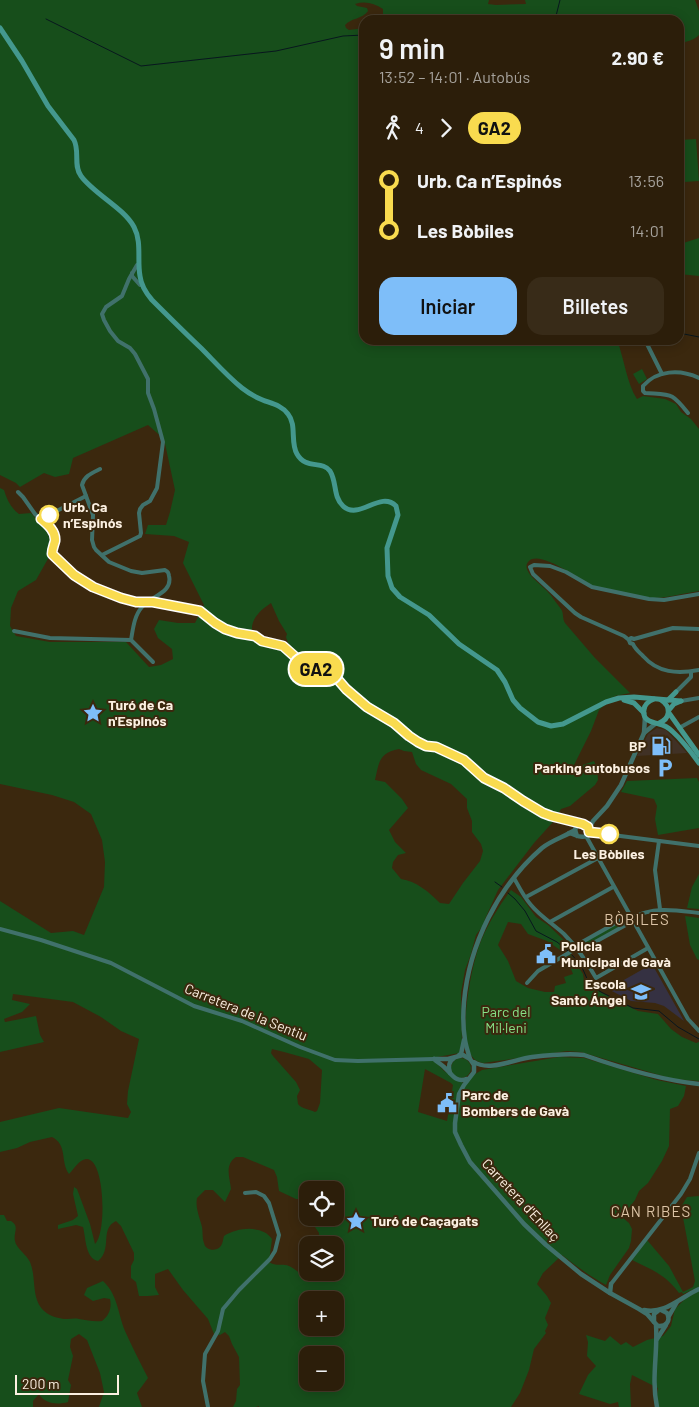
<!DOCTYPE html>
<html lang="es">
<head>
<meta charset="utf-8">
<style>
	body { margin:0; font-family:Barlow,sans-serif; background:#382b18; color:#f1f3f6; height:100vh; display:flex; flex-direction:column; font-size:19px; white-space:nowrap }
	* { box-sizing:border-box; margin:0 }
	p { font-size:16px; color:#a6a29c }
	.icon { flex:none; width:28px; height:28px; fill:none; stroke:currentColor; stroke-width:2; stroke-linecap:round; stroke-linejoin:round }
	.map { position:relative; flex:1; overflow:hidden }
	.drawer { position:absolute; left:359px; top:15px; width:325px; height:330px; display:flex; flex-direction:column; background:#2c1e0a; border-radius:15px; box-shadow:0 2px 12px #0003,0 0 0 1px #483c2b }
	.drawer>* { flex:none }
	.badge { padding:0 10px; border-radius:16px; font-size:18px; line-height:32px }
	.tools { position:absolute; left:299px; top:1181px; display:grid; gap:10px }
	.tools a { display:grid; place-items:center; width:45px; height:45px; border-radius:10px; background:#2c1e0a; box-shadow:0 2px 12px #0003,0 0 0 1px #483c2b; font-size:25px }
	.scale { position:absolute; left:15px; bottom:12px; width:104px; box-sizing:border-box; padding-left:5px; border:2px solid #fcf0e1; border-top:0; font-size:14px; line-height:18px; white-space:nowrap; color:#fcf0e1; -webkit-text-stroke:4px #3b280e; paint-order:stroke }
	.map>.badge { position:absolute; translate:-50% -50%; box-shadow:0 0 0 2px #fff }
	.legs { display:flex; align-items:center; gap:8px; height:55px; padding:0 20px; font-size:16px }
	.legs p { margin-inline-start:auto }
	.overview { display:flex; align-items:center; justify-content:space-between; height:85px; padding:0 20px }
	h1 { font-size:28px; font-weight:600; line-height:38px }
	.primary-button { display:flex; gap:10px; margin-top:auto; padding:10px 20px }
	.primary-button a { flex:1; height:58px; border-radius:15px; background:#7ebef9; color:#111; font-size:20px; font-weight:600; line-height:58px; text-align:center }
	.primary-button a+a { background:#382b18; color:#f1f3f6 }
	ul { padding:0 20px; list-style:none }
	li { display:flex; align-items:center; gap:18px; height:50px; font-size:19px }
	li i { display:grid; place-items:center; width:8px; height:100%; margin:0 6px; background:currentColor }
	li i::after { content:''; width:12px; height:12px; margin:-6px; border:4px solid; border-radius:50%; background:#2c1e0a }
	li p { margin-inline-start:auto }
	li:first-child i { background:linear-gradient(#0000 50%,currentColor 0) }
	li:last-child i { background:linear-gradient(currentColor 50%,#0000 0) }
	.map>svg:first-child { display:block }
	.commercial { fill:#403125 }
	.education { fill:#353142 }
	.green { fill:#174e1b; fill-rule:evenodd }
	.lines { fill:none; stroke-linecap:round; stroke-linejoin:round }
	.stream { stroke:#08171e; stroke-width:1 }
	.minor { stroke:#40716b; stroke-width:4 }
	.tertiary { stroke:#40716b; stroke-width:4.5 }
	.secondary { stroke:#44988e; stroke-width:5 }
	.line-1-casing { stroke:#fff; stroke-width:11 }
	.line-1 { stroke:#f9db4f; stroke-width:8 }
	.stop-1-dot { fill:#fff; stroke:#f9db4f; stroke-width:2.5 }
	.labels { text-anchor:middle; stroke-width:4; stroke-linejoin:round; paint-order:stroke }
	.stop-label { font-size:14px; font-weight:bold; fill:#fcf0e1; stroke:#3b280e; text-anchor:start }
	.poi-label { font-size:14px; font-weight:bold; fill:#fcf0e1; stroke:#3b280e; text-anchor:start }
	.street-label { font-size:14px; fill:#fcf0e1; stroke:#3b280e }
	.park-label { font-size:14px; fill:#87e288; stroke:#3b280e }
	.neighbourhood-label { font-size:15px; letter-spacing:1px; fill:#ddc5a7; stroke:#3b280e }
</style>
</head>
<body>
<div class="map">
<svg width="699" height="1407" viewBox="0 0 699 1407">
	<rect width="100%" height="100%" fill="#3b280e"/>
	<path class="commercial" d="M657 728 666 730 687 753 637 756 648 734Z"/>
	<path class="education" d="M652 964 684 1021 664 1006 655 1003 631 1001 608 989Z"/>
	<g class="green">
		<path d="M0 0H489L488 4 496 5 526 4 525 0H695L699 11V35C694 40 687 42 680 43L679 41V20H379L383 14V9C374 3 365 1 355 4L357 6 367 8 368 11C363 19 351 18 345 25L346 28 349 30 364 28V340H617C624 358 627 384 637 399L643 396 665 399 676 404 681 412 691 419 699 429V591C684 593 668 598 654 598 643 598 600 589 590 585 579 579 540 550 529 561 519 570 542 585 547 591 552 596 556 603 561 609 564 613 562 618 565 623L595 658 630 693 615 696 599 710 591 731 573 767 574 768 594 761 597 768 598 780 595 785 570 806 561 809 553 822 534 843 498 890 485 919 484 924 476 935 471 954 465 970 461 993 462 1042 459 1053 432 1058 444 1071 465 1084 475 1074 482 1070 559 1057 584 1058 657 1080 686 1086 684 1096 678 1106 670 1109 669 1146 662 1161 648 1183 639 1191 635 1200 622 1217 629 1223 632 1229 631 1241 629 1248 610 1275 606 1285C590 1276 576 1266 562 1255L543 1273 537 1284 547 1296 551 1303 545 1318 548 1325 545 1331 546 1333 534 1349 529 1370 520 1393 511 1407H259V1406L256 1407H233L236 1401 237 1389 240 1385 239 1357 232 1344 229 1336 225 1332 220 1335 214 1334 208 1319 183 1290 168 1269 155 1274V1287L159 1295 148 1296H139L136 1282 131 1278V1266L134 1260V1253L121 1226 116 1221C99 1229 113 1249 98 1261 85 1258 86 1238 83 1227L76 1225 58 1229V1225L73 1220 78 1216 73 1194 74 1187 77 1189 90 1224 95 1244C107 1233 105 1157 86 1159 79 1160 74 1169 69 1174 60 1162 68 1145 52 1137L30 1142 17 1148 0 1152V1122L59 1108 128 1118 131 1112 127 1104 128 1091 139 1039 121 1031 101 1017 73 1002 13 994 12 1000 30 1004 22 1012 4 1019 5 1022 36 1016 40 1035 44 1042 0 1052V901L51 933 73 931 84 935 104 887 105 862 102 840 91 814 74 802 52 795 0 784V488L4 490C7 500 11 508 19 514L31 513 47 531 50 539 48 549 49 557 36 580 18 591 11 608 10 626 16 636 50 642H126L149 667 161 665 173 659 172 649 158 638 154 629 159 620 178 623H195L204 605 183 563 189 542 174 536 145 534 148 525H166L170 512 175 490 164 439 148 425 73 458 69 474 55 477 44 473 20 487 16 483 0 475ZM271 603 279 621 287 634 286 637 288 643C274 643 264 638 252 630 251 618 262 609 271 603ZM399 749 404 751 412 752 416 764 421 770 451 784 467 799V808L472 821V832L481 844 483 851 480 861 463 883 449 904 440 903C429 892 416 881 401 879L392 868 393 862 398 855 406 853 395 842 389 830 408 808 402 799 385 782 375 780C379 762 379 753 399 749ZM272 1049 284 1052 309 1059 322 1070 320 1103 317 1111 315 1112C309 1109 302 1109 298 1104L297 1096 300 1090 296 1082 273 1056 271 1053ZM425 1069 451 1083 453 1085 447 1121 418 1112ZM236 1157H243L274 1170 277 1177 279 1191 296 1199H303L307 1201 308 1190H335V1218H318L314 1223 315 1227 319 1233V1245H335V1272L312 1273 307 1277C300 1275 296 1269 289 1266 282 1263 276 1267 269 1262L272 1239C263 1225 238 1227 224 1236 223 1239 223 1244 220 1247 215 1252 205 1250 204 1243 202 1238 203 1232 202 1227 200 1218 195 1208 197 1198L205 1190H213L225 1202 231 1189C230 1178 224 1165 236 1157ZM308 1300H335V1328H308ZM308 1355H335V1382H308Z"/>
		<path d="M696 139 699 181 684 182 679 188V140Z"/>
		<path d="M699 238V276L679 274V241L680 244Z"/>
		<path d="M642 369 647 379 639 384 633 374Z"/>
		<path d="M697 778 699 782V828L658 835 655 819 657 806 654 799 621 792 627 781Z"/>
		<path d="M699 874V909L687 908 692 887Z"/>
		<path d="M511 890 521 897 536 917 548 925 570 946 563 952 547 941 528 934 521 924 508 922 498 945 508 961 516 981 528 988 545 992H554L555 986 566 983 564 977 573 974 566 957 570 954 583 974 584 981 592 988 638 1011 658 1014 671 1029 682 1037 696 1043 699 1042V1081L673 1079 581 1052 567 1051 483 1063C478 1062 474 1060 471 1055 458 1035 471 969 479 946 486 927 499 906 511 890Z"/>
		<path d="M629 916 631 920 580 949 577 945Z"/>
		<path d="M685 916 699 918V960L697 959 690 945Z"/>
		<circle cx="461" cy="1068" r="10"/>
		<path d="M699 1196V1287L683 1294 682 1292 679 1293C665 1274 652 1270 632 1260L647 1240 669 1266 683 1292 693 1287 695 1281 681 1207 687 1197Z"/>
		<path d="M0 1215H4L7 1221H11C20 1226 13 1233 15 1241 16 1248 27 1255 30 1262 35 1274 33 1288 37 1300 41 1313 55 1319 67 1319 71 1319 75 1318 79 1319 87 1320 93 1322 102 1321 109 1316 112 1308 110 1299L104 1298 93 1301 84 1295 87 1288 103 1281C118 1295 118 1314 125 1331 132 1347 140 1362 148 1378L137 1393 142 1407H99L104 1392 100 1373 87 1340 79 1334 71 1339 70 1347 73 1356 68 1380 71 1385 68 1402C57 1405 45 1404 39 1394L33 1401V1407H0Z"/>
		<path d="M699 1291V1407H659L656 1401 658 1388 632 1375 630 1384 631 1407H619L618 1402 610 1404 579 1394 588 1375 596 1366 587 1356 588 1342 586 1335 605 1341 610 1336 621 1345 626 1342 633 1347 647 1340 663 1336 671 1326 675 1309 685 1299Z"/>
	</g>
	<g class="lines">
		<g class="stream">
			<path d="M46 19 141 66 276 51 343 36 364 35"/>
			<path d="M555 20 560 0"/>
			<path d="M679 333 699 337"/>
			<path d="M495 882 502 887"/>
			<path d="M508 893 515 899 525 911 536 931 557 942 568 951"/>
			<path d="M572 955 581 965 588 981 593 987 601 992 633 1008 659 1011 678 1027 699 1039"/>
		</g>
		<g class="minor">
			<path d="M132 273V276L140 285"/>
			<path d="M645 340 662 374"/>
			<path d="M688 413C671 392 672 395 645 393L643 391V386C657 370 680 369 699 378"/>
			<path d="M100 469C92 473 84 476 82 485L93 515 92 540 94 547 96 550 109 562 131 571 142 573 165 570C169 573 168 571 169 576 173 593 151 596 142 607 134 616 133 629 131 640"/>
			<path d="M18 492 23 497 35 514 52 531 55 537 52 554 74 575 93 587 121 598 136 602H153L199 611 215 623 225 629 283 646 301 662 312 668 334 675 346 689 367 707 380 716 394 723 409 737 418 742 426 746 436 747 464 760 484 777 492 782 504 788 523 801 543 813 551 816 582 824"/>
			<path d="M41 519 86 496"/>
			<path d="M102 555 140 536 141 533 139 513 140 509 143 505 150 501 157 488 163 442 154 409 148 393V379L135 354 130 348 118 341 110 331 104 320 102 314 106 307 122 296 129 279 137 265"/>
			<path d="M699 594 664 600 649 599 592 587 566 572 550 566 534 565 530 567 533 574 575 613 581 617 624 636 629 640 630 643 633 644C635 649 639 652 643 656 658 673 677 674 699 670"/>
			<path d="M14 631 50 638 131 640 153 662"/>
			<path d="M629 640 631 638 634 639 673 628 699 629"/>
			<path d="M676 692 691 677V672"/>
			<path d="M681 701 699 698"/>
			<path d="M679 728 699 717"/>
			<path d="M589 832 699 846"/>
			<path d="M586 836 688 1019 699 1031"/>
			<path d="M659 841 655 870 660 909"/>
			<path d="M514 878C519 887 524 897 531 905 540 916 553 924 564 934 577 947 587 962 596 978L648 948"/>
			<path d="M526 897 598 858"/>
			<path d="M631 918C655 906 674 910 699 913"/>
			<path d="M550 922 613 887"/>
			<path d="M0 929 41 940 111 963 194 1006 242 1021 300 1047 335 1060 358 1061 434 1059"/>
			<path d="M575 946 630 915"/>
			<path d="M579 951 633 921"/>
			<path d="M527 983 538 971 577 948"/>
			<path d="M611 1284 681 1194 690 1179 699 1153"/>
			<path d="M208 1407 203 1381 205 1354 218 1331 223 1309 239 1290 270 1259 275 1251 279 1235 269 1203 264 1196 256 1192 245 1193"/>
		</g>
		<g class="tertiary">
			<path d="M644 733 655 724"/>
			<path d="M589 829 593 821 607 806 621 785 644 733 645 717"/>
			<path d="M569 833C575 834 580 839 586 836 590 833 590 828 586 825L580 824 576 827 575 830 577 836"/>
			<path d="M459 1055 461 1054 464 1040"/>
			<path d="M434 1059H448L463 1055 470 1059 474 1065V1072L464 1085 459 1094 455 1123V1132L461 1145 470 1162 524 1224 546 1245 581 1274 610 1293 639 1309 647 1314 654 1322"/>
			<path d="M434 1059C437 1062 441 1064 444 1067 452 1074 455 1083 467 1079"/>
			<path d="M470 1059C468 1052 466 1046 465 1040 463 1028 463 1014 464 1002 469 945 498 886 542 848 552 840 564 837 575 830"/>
			<path d="M474 1062C489 1072 515 1059 532 1057 549 1055 567 1053 584 1055 621 1068 660 1080 699 1084"/>
			<path d="M450 1073C448 1067 449 1061 454 1058"/>
			<path d="M610 1293 611 1284"/>
			<path d="M644 1310C664 1315 681 1297 699 1289"/>
			<path d="M658 1311 654 1314V1322L658 1326C666 1327 671 1321 667 1313L661 1310"/>
			<path d="M669 1316 677 1302"/>
			<path d="M656 1325C658 1353 651 1378 657 1407"/>
			<path d="M657 1339 666 1325"/>
		</g>
		<g class="secondary">
			<path d="M0 28 22 61 48 106 74 140C80 152 73 165 81 176 94 194 124 208 134 227 142 242 137 260 140 276 141 285 146 293 152 300 168 316 184 332 201 348 214 361 227 376 242 388 247 392 252 395 258 398 268 403 281 404 288 414 297 425 290 442 297 454 306 470 322 460 330 471 337 482 333 497 343 506 359 521 380 490 396 506L398 515 387 548 388 576 392 588 400 597 429 615 459 644 497 670 505 682 513 700 520 708 538 722 551 726 563 724 606 702 619 698 634 697 681 701"/>
			<path d="M654 699C649 701 644 704 644 710 642 720 651 722 659 724 664 725 669 728 673 732 683 741 691 752 699 763"/>
			<path d="M624 700 634 703 644 713"/>
			<path d="M668 700 676 692"/>
			<path d="M669 710 674 704 681 701"/>
			<path d="M669 713 699 755"/>
			<path d="M659 723C670 719 672 707 661 700"/>
		</g>
	</g>
	<g class="lines">
		<defs>
			<path id="line-1" d="M49 515 41 519C47 524 56 531 55 541 54 545 52 549 52 554L74 575 93 587 121 598 136 602H153L200 611 215 623 225 629 237 633 255 636 262 641 283 646 301 662 312 668 334 675 346 689 367 707 394 723 409 736 418 742 426 746 436 747 464 760 484 778 504 788 523 801 543 813 551 816 583 824 588 827 589 832 609 834"/>
		</defs>
		<use href="#line-1" class="line-1-casing"/>
		<use href="#line-1" class="line-1"/>
	</g>
	<defs>
		<symbol id="sight-bare" viewBox="-9 -9 18 18"><path d="M0-6L1.8-2.2L6-1.7L2.9 1.2L3.7 5.4L0 3.3L-3.7 5.4L-2.9 1.2L-6-1.7L-1.8-2.2Z" fill="#7ebef9" stroke="#3b280e" stroke-width="2.5" paint-order="stroke"/></symbol>
		<symbol id="fuel-bare" viewBox="-9 -9 18 18"><path d="M-5.5-6h7V0h2V4h1.3V-2.5L3-4.5l.8-.8L6-3V5H2.5V1h-1V6h-7ZM-4.2-4.7v3.2H.2V-4.7Z" fill="#7ebef9" stroke="#3b280e" stroke-width="2.5" paint-order="stroke"/></symbol>
		<symbol id="parking-bare" viewBox="-9 -9 18 18"><path d="M-3.5-5.5H1a3.5 3.5 0 0 1 0 7H-1V5.5H-3.5ZM-1-3.4V-.6H.8a1.4 1.4 0 0 0 0-2.8Z" fill="#7ebef9" stroke="#3b280e" stroke-width="2.5" paint-order="stroke"/></symbol>
		<symbol id="civic-bare" viewBox="-9 -9 18 18"><path d="M-.6-6.5H3V-4.5H.6V-3L4-1V1h2V6H-6V1h2V-1L-.6-3ZM-1.2 2.5V6h2.4V2.5Z" fill="#7ebef9" stroke="#3b280e" stroke-width="2.5" paint-order="stroke"/></symbol>
		<symbol id="school-bare" viewBox="-9 -9 18 18"><path d="M0-5L7-2L0 1L-7-2ZM-4 1L0 2.5L4 1V4Q0 6-4 4Z" fill="#7ebef9" stroke="#3b280e" stroke-width="2.5" paint-order="stroke"/></symbol>
	</defs>
	<g fill-rule="evenodd">
		<use href="#sight-bare" x="79" y="699" width="28" height="28"/>
		<use href="#fuel-bare" x="647" y="732" width="28" height="28"/>
		<use href="#parking-bare" x="651" y="754" width="28" height="28"/>
		<use href="#civic-bare" x="532" y="940" width="28" height="28"/>
		<use href="#school-bare" x="627" y="978" width="28" height="28"/>
		<use href="#civic-bare" x="433" y="1089" width="28" height="28"/>
		<use href="#sight-bare" x="342" y="1207" width="28" height="28"/>
	</g>
	<g class="stop-1-dot">
		<circle cx="49" cy="515" r="9"/>
		<circle cx="609" cy="834" r="9"/>
	</g>
	<g class="labels">
		<g class="stop-label">
			<text x="63" y="512">Urb. Ca<tspan x="63" dy="16">n’Espinós</tspan></text>
			<text x="609" y="859" text-anchor="middle">Les Bòbiles</text>
		</g>
		<g class="poi-label">
			<text x="108" y="710">Turó de Ca<tspan x="108" dy="16">n'Espinós</tspan></text>
			<text x="646" y="751" text-anchor="end">BP</text>
			<text x="650" y="773" text-anchor="end">Parking autobusos</text>
			<text x="561" y="951">Policia<tspan x="561" dy="16">Municipal de Gavà</tspan></text>
			<text x="626" y="989" text-anchor="end">Escola<tspan x="626" dy="16">Santo Ángel</tspan></text>
			<text x="462" y="1100">Parc de<tspan x="462" dy="16">Bombers de Gavà</tspan></text>
			<text x="371" y="1226">Turó de Caçagats</text>
		</g>
		<g class="street-label">
			<text transform="translate(246 1012) rotate(22)" y="5">Carretera de la Sentiu</text>
			<text transform="translate(521 1200) rotate(47)" y="5">Carretera d'Enllaç</text>
		</g>
		<g class="park-label">
			<text x="506" y="1017">Parc del<tspan x="506" dy="16">Mil·leni</tspan></text>
		</g>
		<g class="neighbourhood-label">
			<text x="637" y="925">BÒBILES</text>
			<text x="651" y="1217">CAN RIBES</text>
		</g>
	</g>
</svg>
<div class="tools">
<a><svg class="icon" aria-label="locate" viewBox="0 0 24 24"><circle cx="12" cy="12" r="6"/><path d="M12 2v4M12 18v4M2 12h4M18 12h4"/></svg></a>
<a><svg class="icon" aria-label="layers" viewBox="0 0 24 24"><path d="M12 4l9 5-9 5-9-5zM3 14l9 5 9-5"/></svg></a>
<a>+</a>
<a>−</a>
</div>
<div class="scale">200 m</div>
<b class="badge" style="left:316px;top:669px;background:#f9db4f;color:#111">GA2</b>
<section class="drawer">
<div class="overview"><div><h1>9 min</h1><p>13:52 – 14:01 · Autobús</p></div><b>2.90 €</b></div>
<div class="legs"><svg class="icon" aria-label="walk" viewBox="0 0 24 24"><circle cx="13" cy="4" r="2"/><path d="M13 8l-2 6 4 7M11 14l-3 7M7 12l3-4h3l4 4"/></svg>4<svg class="icon" aria-label="forward" viewBox="0 0 24 24"><path d="M9 5l7 7-7 7"/></svg><b class="badge" style="background:#f9db4f;color:#111">GA2</b></div>
<ul>
<li><i style="color:#f9db4f"></i><b>Urb. Ca n’Espinós</b><p>13:56</p></li>
<li><i style="color:#f9db4f"></i><b>Les Bòbiles</b><p>14:01</p></li>
</ul>
<div class="primary-button"><a>Iniciar</a><a>Billetes</a></div>
</section>
</div>
</body>
</html>
